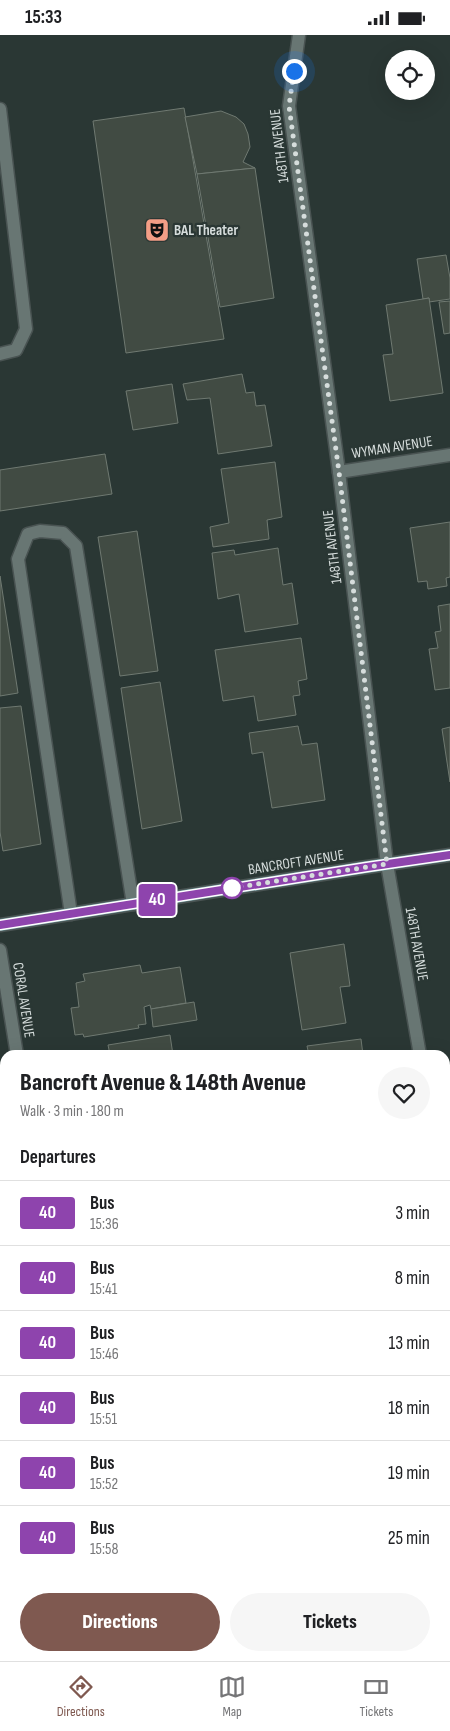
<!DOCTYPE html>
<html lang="en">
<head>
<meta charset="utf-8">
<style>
	body { margin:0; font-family:"Sofia Sans Condensed",sans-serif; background:#f6f6f6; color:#202124; height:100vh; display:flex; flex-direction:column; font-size:19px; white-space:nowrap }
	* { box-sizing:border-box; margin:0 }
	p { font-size:16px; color:#757577 }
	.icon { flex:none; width:28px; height:28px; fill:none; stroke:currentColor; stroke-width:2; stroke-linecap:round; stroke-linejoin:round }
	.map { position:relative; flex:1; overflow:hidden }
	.sheet { position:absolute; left:0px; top:1015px; width:450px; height:611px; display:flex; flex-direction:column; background:#fff; border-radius:15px 15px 0 0; box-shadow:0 5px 20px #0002 }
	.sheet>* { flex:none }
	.badge { padding:0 10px; border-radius:4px; font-size:18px; line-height:32px }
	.fabs { position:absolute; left:385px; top:15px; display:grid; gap:10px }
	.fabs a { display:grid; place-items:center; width:50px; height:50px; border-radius:50%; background:#fff; box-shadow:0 5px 20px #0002; font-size:25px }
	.you { position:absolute; width:25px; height:25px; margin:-12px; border:4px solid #fff; border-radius:50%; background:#1a73e8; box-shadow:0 0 0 8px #1a73e833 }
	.map>.badge { position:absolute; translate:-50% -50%; box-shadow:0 0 0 2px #fff }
	h2 { padding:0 20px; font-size:19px; line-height:45px }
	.round { display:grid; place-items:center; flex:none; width:52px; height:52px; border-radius:26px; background:#f6f6f6 }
	.headline { display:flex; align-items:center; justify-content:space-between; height:85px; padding:0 20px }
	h1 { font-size:24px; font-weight:800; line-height:38px }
	.button { display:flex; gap:10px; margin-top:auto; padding:10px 20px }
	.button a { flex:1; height:58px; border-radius:30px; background:#7f5950; color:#fff; font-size:20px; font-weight:800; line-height:58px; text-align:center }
	.button a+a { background:#f6f6f6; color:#202124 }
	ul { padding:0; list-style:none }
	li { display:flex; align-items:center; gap:15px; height:65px; padding:0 20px; border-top:1px solid #e0e0e0 }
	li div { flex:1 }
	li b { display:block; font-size:19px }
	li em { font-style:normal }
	li .badge { min-width:55px; font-weight:700; text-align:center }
	.status { display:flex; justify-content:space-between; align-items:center; height:35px; padding:0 25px; background:#fff; direction:ltr }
	.status svg { height:14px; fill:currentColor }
	.dock { display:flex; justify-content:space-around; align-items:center; height:70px; border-top:1px solid #e0e0e0; background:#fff; font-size:14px; color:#757577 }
	.dock a { display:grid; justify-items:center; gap:2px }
	.dock .active { color:#7f5950 }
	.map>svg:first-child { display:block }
	.building { fill:#414b43; stroke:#6f7971 }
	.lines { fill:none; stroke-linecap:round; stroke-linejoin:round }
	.service-casing { stroke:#495352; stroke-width:15 }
	.minor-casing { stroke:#495352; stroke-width:15 }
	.secondary-casing { stroke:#495352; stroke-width:15 }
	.service { stroke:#687673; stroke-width:12 }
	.minor { stroke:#687673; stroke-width:12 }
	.secondary { stroke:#648d91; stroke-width:12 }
	.line-casing { stroke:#fff; stroke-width:11 }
	.line { stroke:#8e44ad; stroke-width:8 }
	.walk { stroke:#d6dddc; stroke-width:5; stroke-dasharray:0 9 }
	.stop-dot { fill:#fff; stroke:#8e44ad; stroke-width:2.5 }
	.labels { text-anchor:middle; stroke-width:4.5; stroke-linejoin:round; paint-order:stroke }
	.street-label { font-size:15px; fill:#d6dddc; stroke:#2a3734 }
	.poi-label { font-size:15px; font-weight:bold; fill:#d6dddc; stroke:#2a3734; text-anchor:start }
</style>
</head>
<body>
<div class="status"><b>15:33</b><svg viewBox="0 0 49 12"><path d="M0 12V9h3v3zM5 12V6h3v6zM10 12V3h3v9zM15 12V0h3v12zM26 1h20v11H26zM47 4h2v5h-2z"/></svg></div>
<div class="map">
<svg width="450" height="1626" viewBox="0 0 450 1626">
	<rect width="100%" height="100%" fill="#2a3734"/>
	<g class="building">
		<path d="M184 73 224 304 126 318 93 86Z"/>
		<path d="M221 76 236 82 244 89 248 99 250 112 243 127 255 133 197 139 185 82Z"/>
		<path d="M255 133 274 263 220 272 197 139Z"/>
		<path d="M446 220 450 243V264L429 267V263L423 264 417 224Z"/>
		<path d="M429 263 443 358 390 366 383 320 393 319 386 270Z"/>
		<path d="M450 266V298L444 299 439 267Z"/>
		<path d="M242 339 246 358 254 357 256 371 265 370 272 411 218 419 210 363 187 365 183 349Z"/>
		<path d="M172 349 178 388 133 395 126 356Z"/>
		<path d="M105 419 112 459 0 476V435Z"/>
		<path d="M275 427 282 482 267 485 269 504 213 512 210 492 229 488 221 434Z"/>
		<path d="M450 487V542L446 543 447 551 428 554 427 546 418 547 410 493Z"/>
		<path d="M137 496 158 636 120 641 98 502Z"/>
		<path d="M278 513 283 550 292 548 298 589 245 597 239 559 218 564 212 518 234 515 235 520Z"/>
		<path d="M0 541 18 658 0 661Z"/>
		<path d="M450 569V653L435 655 429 614 438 613 435 597 441 596 438 571Z"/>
		<path d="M301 603 307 644 298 646 300 660 293 661 296 680 258 686 254 661 223 666 215 615Z"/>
		<path d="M160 647 182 786 142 794 121 653Z"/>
		<path d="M21 671 41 809 3 816 0 797V673Z"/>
		<path d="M298 691 302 710 317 708 325 765 272 773 263 717 252 719 249 698Z"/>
		<path d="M450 692V747L442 694Z"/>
		<path d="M344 909 350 951 340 952 346 988 302 995 290 918Z"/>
		<path d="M140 930 142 938 180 932 186 968 151 974 150 970 144 972 146 989 138 990 139 993 84 1002 83 999 75 1000 71 973 79 972 76 948 85 946 83 939Z"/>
		<path d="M194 967 197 985 153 992 151 974Z"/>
		<path d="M170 1000 173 1020H110L108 1010Z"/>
		<path d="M361 1004 363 1020H309L307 1011Z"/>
		<path d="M5 1381V1476L0 1477V1382Z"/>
		<path d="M446 1556 450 1584V1615L445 1616Z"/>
		<path d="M5 1596V1621H69L70 1626H0V1597Z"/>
		<path d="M84 1621H162L163 1626H84Z"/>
		<path d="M172 1621H250V1626H173Z"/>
		<path d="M265 1621H343V1623L320 1626H266Z"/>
	</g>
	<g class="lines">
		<defs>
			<g id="service">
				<path d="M0 74 26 294 16 315 0 319"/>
				<path d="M71 879 18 524 28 499 40 496 63 498 76 511 133 869"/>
			</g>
			<g id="minor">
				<path d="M299 0 289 71 339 437 387 829 420 1020"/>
				<path d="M339 437 450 420"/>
				<path d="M0 915 17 1020"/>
				<path d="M445 1163 450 1192"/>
				<path d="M0 1309 5 1308"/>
			</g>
			<path id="secondary" d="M0 890 367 832 450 820"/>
		</defs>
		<use href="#service" class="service-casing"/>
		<use href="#minor" class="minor-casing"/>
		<use href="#secondary" class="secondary-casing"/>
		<use href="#service" class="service"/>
		<use href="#minor" class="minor"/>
		<use href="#secondary" class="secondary"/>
	</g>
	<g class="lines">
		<defs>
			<path id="line" d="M0 890 367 832 450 820"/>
		</defs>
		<use href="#line" class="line-casing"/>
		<use href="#line" class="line"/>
		<path class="walk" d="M232 853 387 829 339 437 289 71 294 36"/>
	</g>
	<defs>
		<symbol id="theatre-square" viewBox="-11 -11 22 22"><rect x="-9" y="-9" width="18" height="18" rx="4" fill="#f49e86" stroke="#2a3734"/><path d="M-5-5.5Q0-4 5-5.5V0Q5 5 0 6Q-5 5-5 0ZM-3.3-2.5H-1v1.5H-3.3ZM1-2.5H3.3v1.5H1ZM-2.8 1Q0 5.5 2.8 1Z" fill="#111"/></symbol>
	</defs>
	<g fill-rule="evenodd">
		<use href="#theatre-square" x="143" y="181" width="28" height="28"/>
	</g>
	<circle class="stop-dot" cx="232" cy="853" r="10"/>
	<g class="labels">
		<g class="street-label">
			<text transform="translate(279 111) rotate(-97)" y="5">148TH AVENUE</text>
			<text transform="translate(392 412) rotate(-9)" y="5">WYMAN AVENUE</text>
			<text transform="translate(332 512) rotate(-97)" y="5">148TH AVENUE</text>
			<text transform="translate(296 827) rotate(-9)" y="5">BANCROFT AVENUE</text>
			<text transform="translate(417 909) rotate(80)" y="5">148TH AVENUE</text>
			<text transform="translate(24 965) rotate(81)" y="5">CORAL AVENUE</text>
		</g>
		<g class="poi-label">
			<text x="174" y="200">BAL Theater</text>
		</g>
	</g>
</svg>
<div class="fabs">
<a><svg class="icon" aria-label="locate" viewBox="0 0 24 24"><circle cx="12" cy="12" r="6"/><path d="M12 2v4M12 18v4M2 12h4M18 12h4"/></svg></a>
</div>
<div class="you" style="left:294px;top:36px"></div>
<b class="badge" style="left:157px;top:865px;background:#8e44ad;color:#fff">40</b>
<section class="sheet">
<div class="headline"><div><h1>Bancroft Avenue &amp; 148th Avenue</h1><p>Walk · 3 min · 180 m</p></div><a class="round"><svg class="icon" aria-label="heart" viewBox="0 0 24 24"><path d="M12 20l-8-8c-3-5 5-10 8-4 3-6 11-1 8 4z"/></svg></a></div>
<h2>Departures</h2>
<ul>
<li><span class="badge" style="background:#8e44ad;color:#fff">40</span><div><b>Bus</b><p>15:36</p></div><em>3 min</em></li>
<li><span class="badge" style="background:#8e44ad;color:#fff">40</span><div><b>Bus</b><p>15:41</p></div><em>8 min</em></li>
<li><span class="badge" style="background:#8e44ad;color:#fff">40</span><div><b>Bus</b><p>15:46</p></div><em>13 min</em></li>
<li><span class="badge" style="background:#8e44ad;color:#fff">40</span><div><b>Bus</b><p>15:51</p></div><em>18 min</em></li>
<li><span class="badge" style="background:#8e44ad;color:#fff">40</span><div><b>Bus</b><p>15:52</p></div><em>19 min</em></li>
<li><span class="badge" style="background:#8e44ad;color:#fff">40</span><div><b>Bus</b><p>15:58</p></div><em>25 min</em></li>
</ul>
<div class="button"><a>Directions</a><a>Tickets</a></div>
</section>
</div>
<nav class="dock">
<a class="active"><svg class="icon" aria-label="directions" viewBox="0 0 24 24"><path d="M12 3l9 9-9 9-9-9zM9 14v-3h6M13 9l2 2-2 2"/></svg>Directions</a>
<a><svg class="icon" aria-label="map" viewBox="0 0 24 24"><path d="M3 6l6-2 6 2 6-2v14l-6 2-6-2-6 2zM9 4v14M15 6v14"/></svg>Map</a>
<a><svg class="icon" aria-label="tickets" viewBox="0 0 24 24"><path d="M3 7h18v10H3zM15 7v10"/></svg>Tickets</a>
</nav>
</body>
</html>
